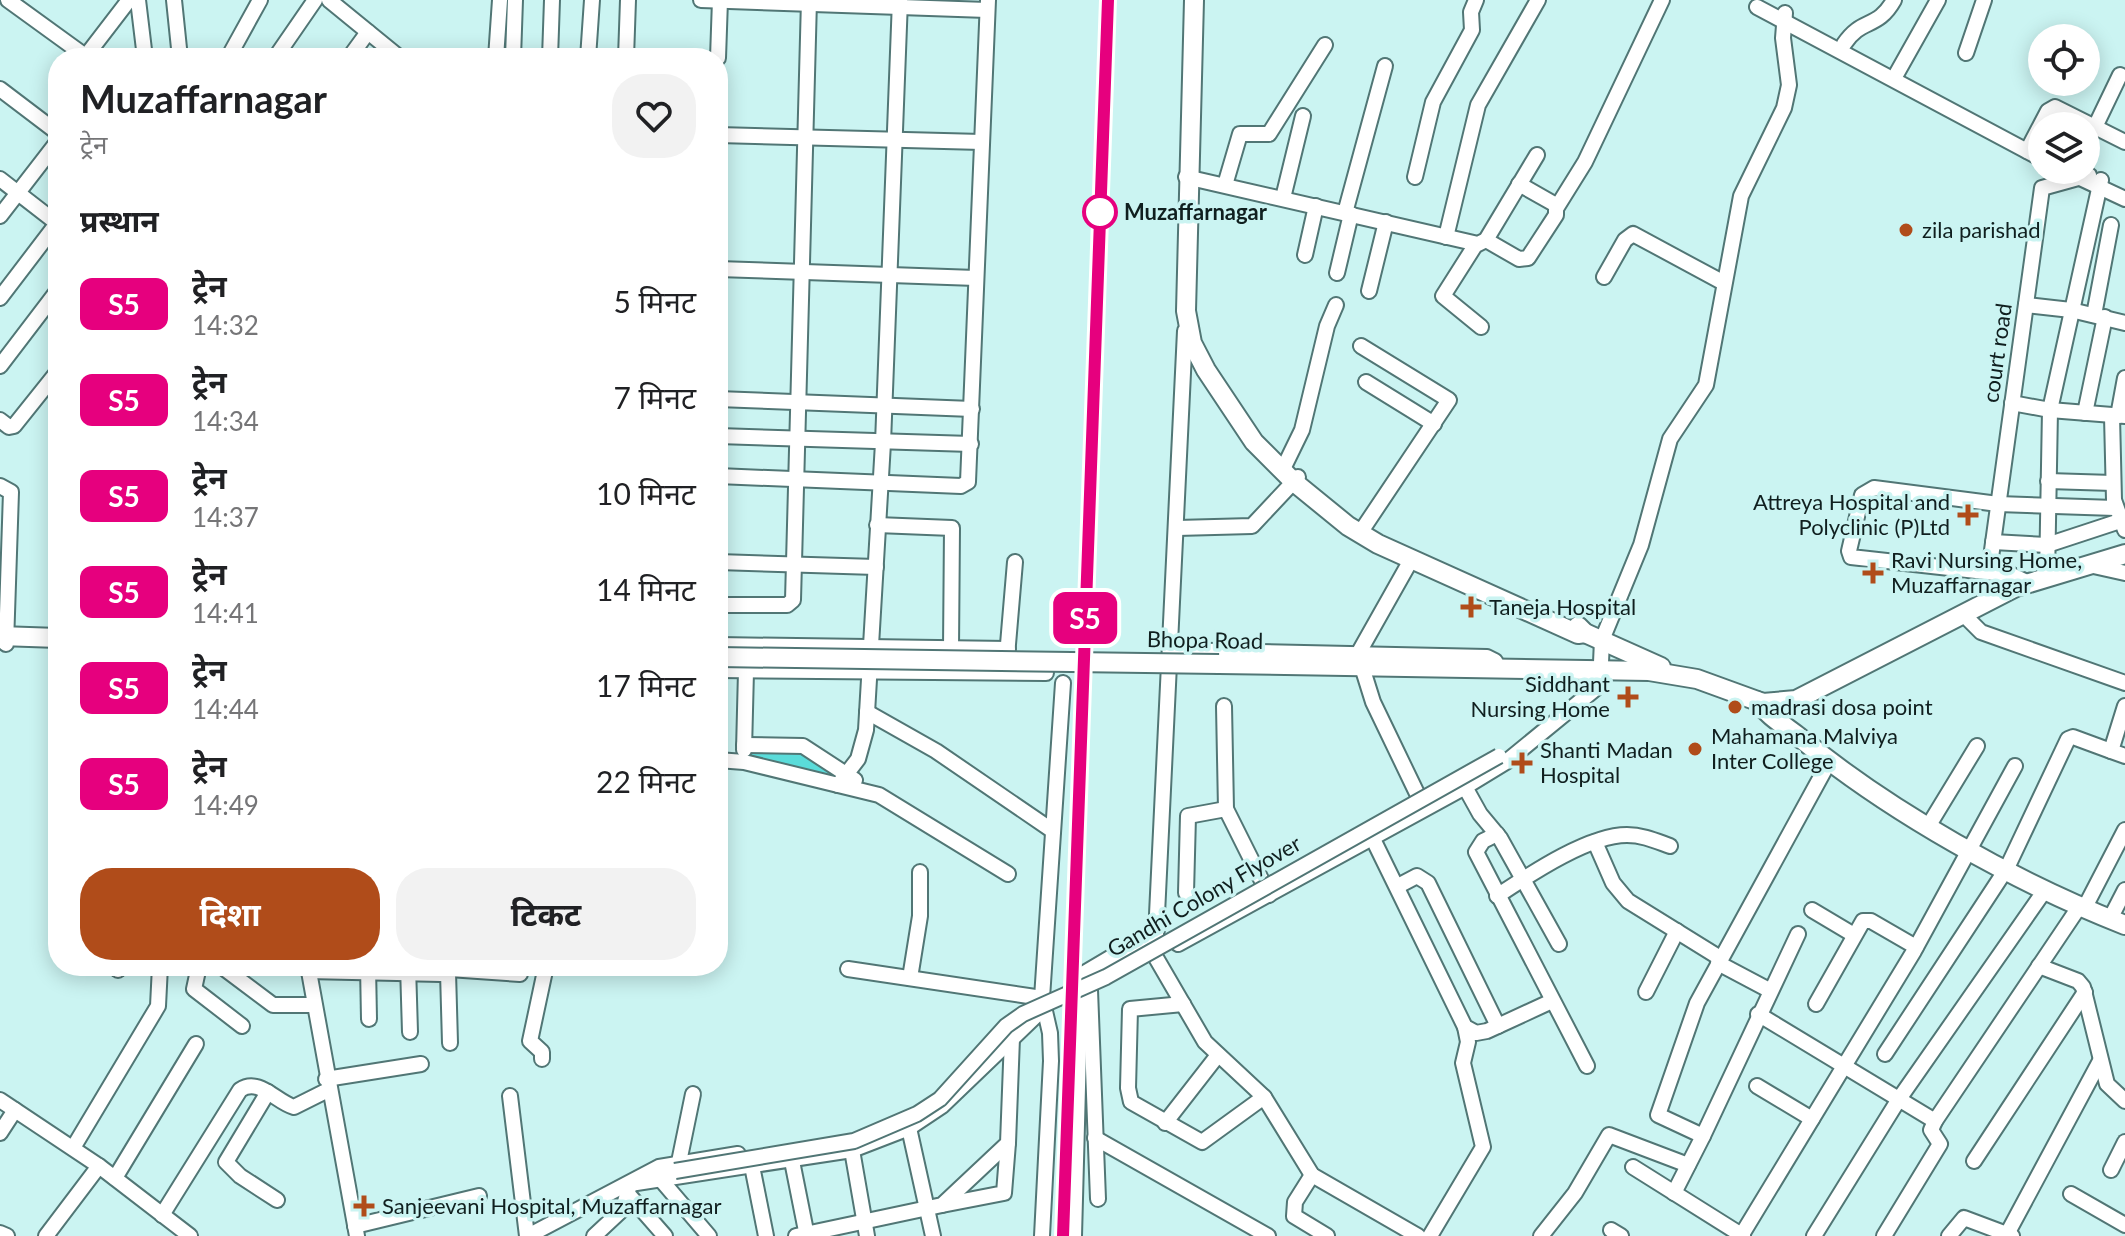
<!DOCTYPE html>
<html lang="hi">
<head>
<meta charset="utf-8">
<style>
	body { margin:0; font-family:Lato,"Noto Sans Devanagari",sans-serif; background:#f2f2f2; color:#202124; height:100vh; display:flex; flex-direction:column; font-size:30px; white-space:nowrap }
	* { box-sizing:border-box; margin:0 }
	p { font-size:26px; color:#757577 }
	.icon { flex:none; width:44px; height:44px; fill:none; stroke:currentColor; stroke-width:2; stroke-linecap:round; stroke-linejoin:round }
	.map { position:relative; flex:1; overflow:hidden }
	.panel { position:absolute; left:48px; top:48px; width:680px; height:928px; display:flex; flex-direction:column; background:#fff; border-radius:32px; box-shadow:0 4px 20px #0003 }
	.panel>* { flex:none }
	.badge { padding:0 16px; border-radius:12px; font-size:28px; line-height:52px }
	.controls { position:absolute; left:2028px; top:24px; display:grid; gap:16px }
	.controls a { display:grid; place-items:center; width:72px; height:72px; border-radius:50%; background:#fff; box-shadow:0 4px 20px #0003; font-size:40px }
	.map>.badge { position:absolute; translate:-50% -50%; box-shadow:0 0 0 4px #fff }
	h2 { padding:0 32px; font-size:30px; line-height:72px }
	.round { display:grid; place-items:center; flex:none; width:84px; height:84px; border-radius:32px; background:#f2f2f2 }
	.head { display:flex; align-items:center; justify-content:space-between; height:136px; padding:0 32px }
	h1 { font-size:38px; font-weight:700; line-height:60px }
	.cta { display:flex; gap:16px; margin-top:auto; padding:16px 32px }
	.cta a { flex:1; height:92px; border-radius:32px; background:#b04c1a; color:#fff; font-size:32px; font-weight:700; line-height:92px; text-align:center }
	.cta a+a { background:#f2f2f2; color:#202124 }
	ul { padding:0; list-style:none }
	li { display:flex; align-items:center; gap:24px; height:96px; padding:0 32px }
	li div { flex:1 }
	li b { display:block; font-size:30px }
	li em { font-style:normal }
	li .badge { min-width:88px; font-weight:700; text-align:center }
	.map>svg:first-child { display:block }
	.green { fill:#5adcda }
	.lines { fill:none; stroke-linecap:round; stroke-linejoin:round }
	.minor-casing { stroke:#517675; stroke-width:18 }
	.major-casing { stroke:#517675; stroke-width:22 }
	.minor { stroke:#fff; stroke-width:14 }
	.major { stroke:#fff; stroke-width:18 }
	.rail { stroke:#6d8988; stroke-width:3; stroke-dasharray:4 8; stroke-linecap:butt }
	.minor-bridge-casing { stroke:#517675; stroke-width:18; stroke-linecap:butt }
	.major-bridge-casing { stroke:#517675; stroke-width:22; stroke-linecap:butt }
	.minor-bridge { stroke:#fff; stroke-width:14 }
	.major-bridge { stroke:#fff; stroke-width:18 }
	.line-casing { stroke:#fff; stroke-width:18 }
	.line { stroke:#e6007e; stroke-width:12 }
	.stop-dot { fill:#fff; stroke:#e6007e; stroke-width:4 }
	.poi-dot { fill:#b04c1a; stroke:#cbf4f2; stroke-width:3 }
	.labels { text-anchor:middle; stroke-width:7; stroke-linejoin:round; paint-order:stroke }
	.stop-label { font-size:22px; font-weight:bold; fill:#101f1f; stroke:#cbf4f2; text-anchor:start }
	.poi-label { font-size:22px; fill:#101f1f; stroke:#cbf4f2; text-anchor:start }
	.street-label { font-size:22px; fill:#101f1f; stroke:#cbf4f2 }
</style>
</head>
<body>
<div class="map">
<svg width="2125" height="1236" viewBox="0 0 2125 1236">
	<rect width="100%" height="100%" fill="#cbf4f2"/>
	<path class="green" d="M751 749 794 750 836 773 833 780 750 762Z"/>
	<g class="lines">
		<defs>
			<g id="minor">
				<path d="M8 0 88 58"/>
				<path d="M138 0 145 58"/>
				<path d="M174 0 180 58"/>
				<path d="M329 0 400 58"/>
				<path d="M701 0 987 10"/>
				<path d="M1757 7 2042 159"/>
				<path d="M1844 44C1862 17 1877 30 1894 0"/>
				<path d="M1966 53 1984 0"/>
				<path d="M86 56 129 0"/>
				<path d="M228 58 260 0"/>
				<path d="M275 58 315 0"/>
				<path d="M349 58 368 32"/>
				<path d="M496 58 500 0"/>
				<path d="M513 58 515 0"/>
				<path d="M550 58 552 0"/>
				<path d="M588 58 592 0"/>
				<path d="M626 58 628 0"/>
				<path d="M718 58 720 0"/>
				<path d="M1897 73 1938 0"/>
				<path d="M0 89 58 133"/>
				<path d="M2095 127 2120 75"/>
				<path d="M718 135 982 142"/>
				<path d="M2027 151 2048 111 2055 107 2125 142"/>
				<path d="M2063 170 2125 199"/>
				<path d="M1186 177 1478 244 1486 240 1537 155"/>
				<path d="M1415 177 1433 102 1472 30 1471 12 1476 0"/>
				<path d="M0 179 58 224"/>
				<path d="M1225 185 1240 134H1269L1325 45"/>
				<path d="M1283 198 1303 116"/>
				<path d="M1557 207 1585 162 1662 0"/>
				<path d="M1345 213 1385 66"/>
				<path d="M0 216 58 141"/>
				<path d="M1446 237 1478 105 1538 0"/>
				<path d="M1486 240 1519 259 1528 258 1556 215V205L1519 184"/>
				<path d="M1476 244 1443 296 1481 327"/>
				<path d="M1305 255 1316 206"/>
				<path d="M718 269 976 278"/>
				<path d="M1337 273 1351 214"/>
				<path d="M1604 277 1625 240 1633 234 1724 283"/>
				<path d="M1369 291 1386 222"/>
				<path d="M0 298 58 222"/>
				<path d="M2026 305 2071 310 2125 323"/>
				<path d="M2094 315 2111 225"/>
				<path d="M1185 331 1155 956 1205 1042 1264 1097 1312 1175 1418 1236"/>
				<path d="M0 366 58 290"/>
				<path d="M1366 382 1434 424"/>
				<path d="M718 399 972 409"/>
				<path d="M2012 403 2050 410 2125 416"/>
				<path d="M2085 413 2105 317"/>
				<path d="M2112 416 2114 500 2125 530"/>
				<path d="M2118 416 2125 378"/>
				<path d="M0 420 9 427 14 426 58 371"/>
				<path d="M718 436 971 444"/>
				<path d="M1282 471 1302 430 1327 326 1336 305"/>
				<path d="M718 476 961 486 968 482 988 0"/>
				<path d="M2048 481 2113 483"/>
				<path d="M0 486 11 492 6 644"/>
				<path d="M877 525 952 528 951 648"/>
				<path d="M1177 528 1252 526 1298 477"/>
				<path d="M1360 533 1449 400 1361 346"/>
				<path d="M1993 542 2047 545 2120 521"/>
				<path d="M1411 560 1358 654 1373 702 1424 808"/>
				<path d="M718 562 876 567"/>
				<path d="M2089 565 2125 573"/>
				<path d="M1989 572 2042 188 2089 175"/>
				<path d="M2047 578 2050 410 2101 180"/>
				<path d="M2031 584 2012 575 1851 557 1849 551 1862 495 1874 488 1998 504 2115 508"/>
				<path d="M718 605H787L793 600 809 0"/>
				<path d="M1967 618 1981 632 2125 683"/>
				<path d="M718 645 1008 649"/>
				<path d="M1172 650 1487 657 1495 661 1500 670"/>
				<path d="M1007 656 1015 562"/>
				<path d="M718 670 1046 673"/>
				<path d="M1224 706 1226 809 1269 895"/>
				<path d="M2125 706 2111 751 2125 756"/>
				<path d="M867 712 936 751 1053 831"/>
				<path d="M744 745 803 746 855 780"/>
				<path d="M744 750 746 671"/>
				<path d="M718 760 744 762 879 795 1008 874"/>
				<path d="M838 785 858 759 866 730 883 443 900 0"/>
				<path d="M1465 787 1480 814 1500 838 1559 944"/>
				<path d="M1929 825 1977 746"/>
				<path d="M1497 834 1483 841 1476 852 1587 1066"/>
				<path d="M1372 837 1465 1027 1476 1033 1487 1031 1552 1001"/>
				<path d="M1595 842 1613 883 1628 901 1720 958"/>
				<path d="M1398 886 1417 876 1428 883 1498 1026"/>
				<path d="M1186 893 1188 816 1226 809"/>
				<path d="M1497 896C1529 875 1588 835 1627 835 1643 835 1656 841 1670 846"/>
				<path d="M2084 909 2125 830"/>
				<path d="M1812 910 1854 935"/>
				<path d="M2110 919 2125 890"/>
				<path d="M1798 934 1703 1136 1658 1115 1697 1003 1829 762"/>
				<path d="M1178 944 1465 787 1506 762 1600 685 1602 640 1641 545 1670 439 1706 385 1741 196 1784 108 1789 85 1783 38 1785 13"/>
				<path d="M1718 963 1769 990"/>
				<path d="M199 966 194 989 242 1026"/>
				<path d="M221 966 273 1005H313"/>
				<path d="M308 966 357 1236"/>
				<path d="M368 966 369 1019"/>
				<path d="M408 966 410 1032"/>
				<path d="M2039 966 2078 981 2083 987 2107 1084 2125 1101"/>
				<path d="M449 969 520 974"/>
				<path d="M848 969 1042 998"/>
				<path d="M118 970V966"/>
				<path d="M308 971 441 974 448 972 449 966"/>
				<path d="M448 972 450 1043"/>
				<path d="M910 978 920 916V872"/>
				<path d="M1090 990 1098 1199"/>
				<path d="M1646 992 1677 931"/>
				<path d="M1183 1004 1130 1009 1128 1088 1131 1102 1202 1142 1264 1097"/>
				<path d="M1816 1004 1863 921H1871L1916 947"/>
				<path d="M1758 1014 1935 1121 2079 907"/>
				<path d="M1885 1054 2007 868 2068 739 2073 737 2111 751"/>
				<path d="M542 1059V1052L530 1041 546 966"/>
				<path d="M326 1079 421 1064"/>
				<path d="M1757 1086 1812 1119"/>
				<path d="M268 1092 226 1162 240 1176 277 1200"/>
				<path d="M510 1096 527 1236"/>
				<path d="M0 1100 99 1166 190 1236"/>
				<path d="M1165 1123 1218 1055"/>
				<path d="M909 1128 933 1236"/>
				<path d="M0 1133 15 1110"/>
				<path d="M1095 1138 1268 1236"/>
				<path d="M73 1148 158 1006 160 966"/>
				<path d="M852 1150 867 1236"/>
				<path d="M792 1161 807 1236"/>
				<path d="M1974 1161 2085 992"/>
				<path d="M679 1162 693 1094"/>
				<path d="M752 1166 766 1236"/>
				<path d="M1633 1167 1743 1236"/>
				<path d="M2111 1170 2125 1142"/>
				<path d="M1312 1175 1295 1202 1294 1216 1327 1236"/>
				<path d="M115 1178 196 1044"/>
				<path d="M662 1181 709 1236"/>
				<path d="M630 1184 852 1150 909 1128 942 1106 1043 1009"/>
				<path d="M1674 1193 1703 1136"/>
				<path d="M2071 1194 2125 1225"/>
				<path d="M629 1195 665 1236"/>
				<path d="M942 1205 1004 1193 1008 1143"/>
				<path d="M162 1215 240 1090C259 1077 276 1102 294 1107L328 1090"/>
				<path d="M355 1226 479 1196"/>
				<path d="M1611 1230 1621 1236"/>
				<path d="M0 1233 7 1236"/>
				<path d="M46 1236 99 1166"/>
				<path d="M528 1236 659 1167 738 1154"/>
				<path d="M594 1236 623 1209 630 1184"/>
				<path d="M796 1236 942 1205 1008 1143 1012 1038"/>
				<path d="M1042 1236 1051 1061 1050 1033 1042 998 1063 683"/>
				<path d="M1074 1236 1081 975 1157 930"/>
				<path d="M1430 1236 1483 1147 1463 1063 1468 1042 1465 1027"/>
				<path d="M1541 1236 1575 1193 1609 1135 1688 1165"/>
				<path d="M1741 1236 1914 951 2015 766"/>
				<path d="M1814 1236 1899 1099 2045 890"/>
				<path d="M1884 1236 1940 1144 1931 1130 1935 1121"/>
				<path d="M1949 1236 1964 1218 2012 1236"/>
				<path d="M2006 1236 2100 1061"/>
			</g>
			<g id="major">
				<path d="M1194 0 1186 311 1192 343 1206 370 1254 442 1294 482 1348 526 1378 544 1578 634 1585 633"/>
				<path d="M1578 626 1585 633 1661 667"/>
				<path d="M0 636 58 638"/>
				<path d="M1219 664 1649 671 1697 679 1763 703 1796 700 2016 587 2125 554"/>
				<path d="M1757 701C1768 716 1785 726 1799 737 1890 812 2015 882 2125 925"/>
			</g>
		</defs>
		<use href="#minor" class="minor-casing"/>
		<use href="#major" class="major-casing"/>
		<use href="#minor" class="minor"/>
		<use href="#major" class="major"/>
		<path class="rail" d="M1063 1236 1108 0"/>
		<defs>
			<path id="minor-bridge" d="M675 1171 854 1141 917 1114 940 1099 1006 1026 1023 1014 1106 977 1499 756"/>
			<path id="major-bridge" d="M718 657 1219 664"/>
		</defs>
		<use href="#minor-bridge" class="minor-bridge-casing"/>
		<use href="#major-bridge" class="major-bridge-casing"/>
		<use href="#minor-bridge" class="minor-bridge"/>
		<use href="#major-bridge" class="major-bridge"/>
	</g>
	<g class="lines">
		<defs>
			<path id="line" d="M1063 1236 1108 0"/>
		</defs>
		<use href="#line" class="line-casing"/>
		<use href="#line" class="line"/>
	</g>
	<circle class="stop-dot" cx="1100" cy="212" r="16"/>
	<g class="poi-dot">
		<circle cx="1906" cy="230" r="8"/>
		<path d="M1964 503h8v8h8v8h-8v8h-8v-8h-8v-8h8z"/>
		<path d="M1869 561h8v8h8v8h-8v8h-8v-8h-8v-8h8z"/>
		<path d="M1467 595h8v8h8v8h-8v8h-8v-8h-8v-8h8z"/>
		<path d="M1624 685h8v8h8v8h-8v8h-8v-8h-8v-8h8z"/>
		<circle cx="1735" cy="707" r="8"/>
		<circle cx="1695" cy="749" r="8"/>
		<path d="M1518 751h8v8h8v8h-8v8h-8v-8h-8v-8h8z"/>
		<path d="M360 1194h8v8h8v8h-8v8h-8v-8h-8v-8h8z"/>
	</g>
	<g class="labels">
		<g class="stop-label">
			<text x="1124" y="220">Muzaffarnagar</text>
		</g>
		<g class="poi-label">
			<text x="1922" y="238">zila parishad</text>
			<text x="1950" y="510" text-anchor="end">Attreya Hospital and<tspan x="1950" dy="25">Polyclinic (P)Ltd</tspan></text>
			<text x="1891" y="568">Ravi Nursing Home,<tspan x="1891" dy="25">Muzaffarnagar</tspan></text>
			<text x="1489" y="615">Taneja Hospital</text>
			<text x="1610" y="692" text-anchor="end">Siddhant<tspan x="1610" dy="25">Nursing Home</tspan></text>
			<text x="1751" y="715">madrasi dosa point</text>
			<text x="1711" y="744">Mahamana Malviya<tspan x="1711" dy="25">Inter College</tspan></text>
			<text x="1540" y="758">Shanti Madan<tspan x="1540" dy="25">Hospital</tspan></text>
			<text x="382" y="1214">Sanjeevani Hospital, Muzaffarnagar</text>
		</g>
		<g class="street-label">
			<text transform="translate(1997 353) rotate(-82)" y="8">court road</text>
			<text transform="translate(1205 640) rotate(1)" y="8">Bhopa Road</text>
			<text transform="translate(1204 896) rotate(-30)" y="8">Gandhi Colony Flyover</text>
		</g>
	</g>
</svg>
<div class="controls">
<a><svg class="icon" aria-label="locate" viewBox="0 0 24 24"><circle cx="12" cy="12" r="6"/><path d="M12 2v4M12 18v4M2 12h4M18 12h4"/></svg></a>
<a><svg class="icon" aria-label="layers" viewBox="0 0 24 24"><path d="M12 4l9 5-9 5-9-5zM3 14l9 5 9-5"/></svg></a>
</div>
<b class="badge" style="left:1085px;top:618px;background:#e6007e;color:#fff">S5</b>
<section class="panel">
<div class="head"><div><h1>Muzaffarnagar</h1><p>ट्रेन</p></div><a class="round"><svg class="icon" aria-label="heart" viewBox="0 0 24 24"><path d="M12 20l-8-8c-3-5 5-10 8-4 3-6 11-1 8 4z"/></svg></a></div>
<h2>प्रस्थान</h2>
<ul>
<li><span class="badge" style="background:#e6007e;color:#fff">S5</span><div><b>ट्रेन</b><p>14:32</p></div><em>5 मिनट</em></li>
<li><span class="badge" style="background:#e6007e;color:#fff">S5</span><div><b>ट्रेन</b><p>14:34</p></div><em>7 मिनट</em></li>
<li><span class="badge" style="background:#e6007e;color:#fff">S5</span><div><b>ट्रेन</b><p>14:37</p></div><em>10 मिनट</em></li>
<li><span class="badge" style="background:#e6007e;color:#fff">S5</span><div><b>ट्रेन</b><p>14:41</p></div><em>14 मिनट</em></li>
<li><span class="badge" style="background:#e6007e;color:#fff">S5</span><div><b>ट्रेन</b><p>14:44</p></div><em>17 मिनट</em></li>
<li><span class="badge" style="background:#e6007e;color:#fff">S5</span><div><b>ट्रेन</b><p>14:49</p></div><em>22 मिनट</em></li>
</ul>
<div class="cta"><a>दिशा</a><a>टिकट</a></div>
</section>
</div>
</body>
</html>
